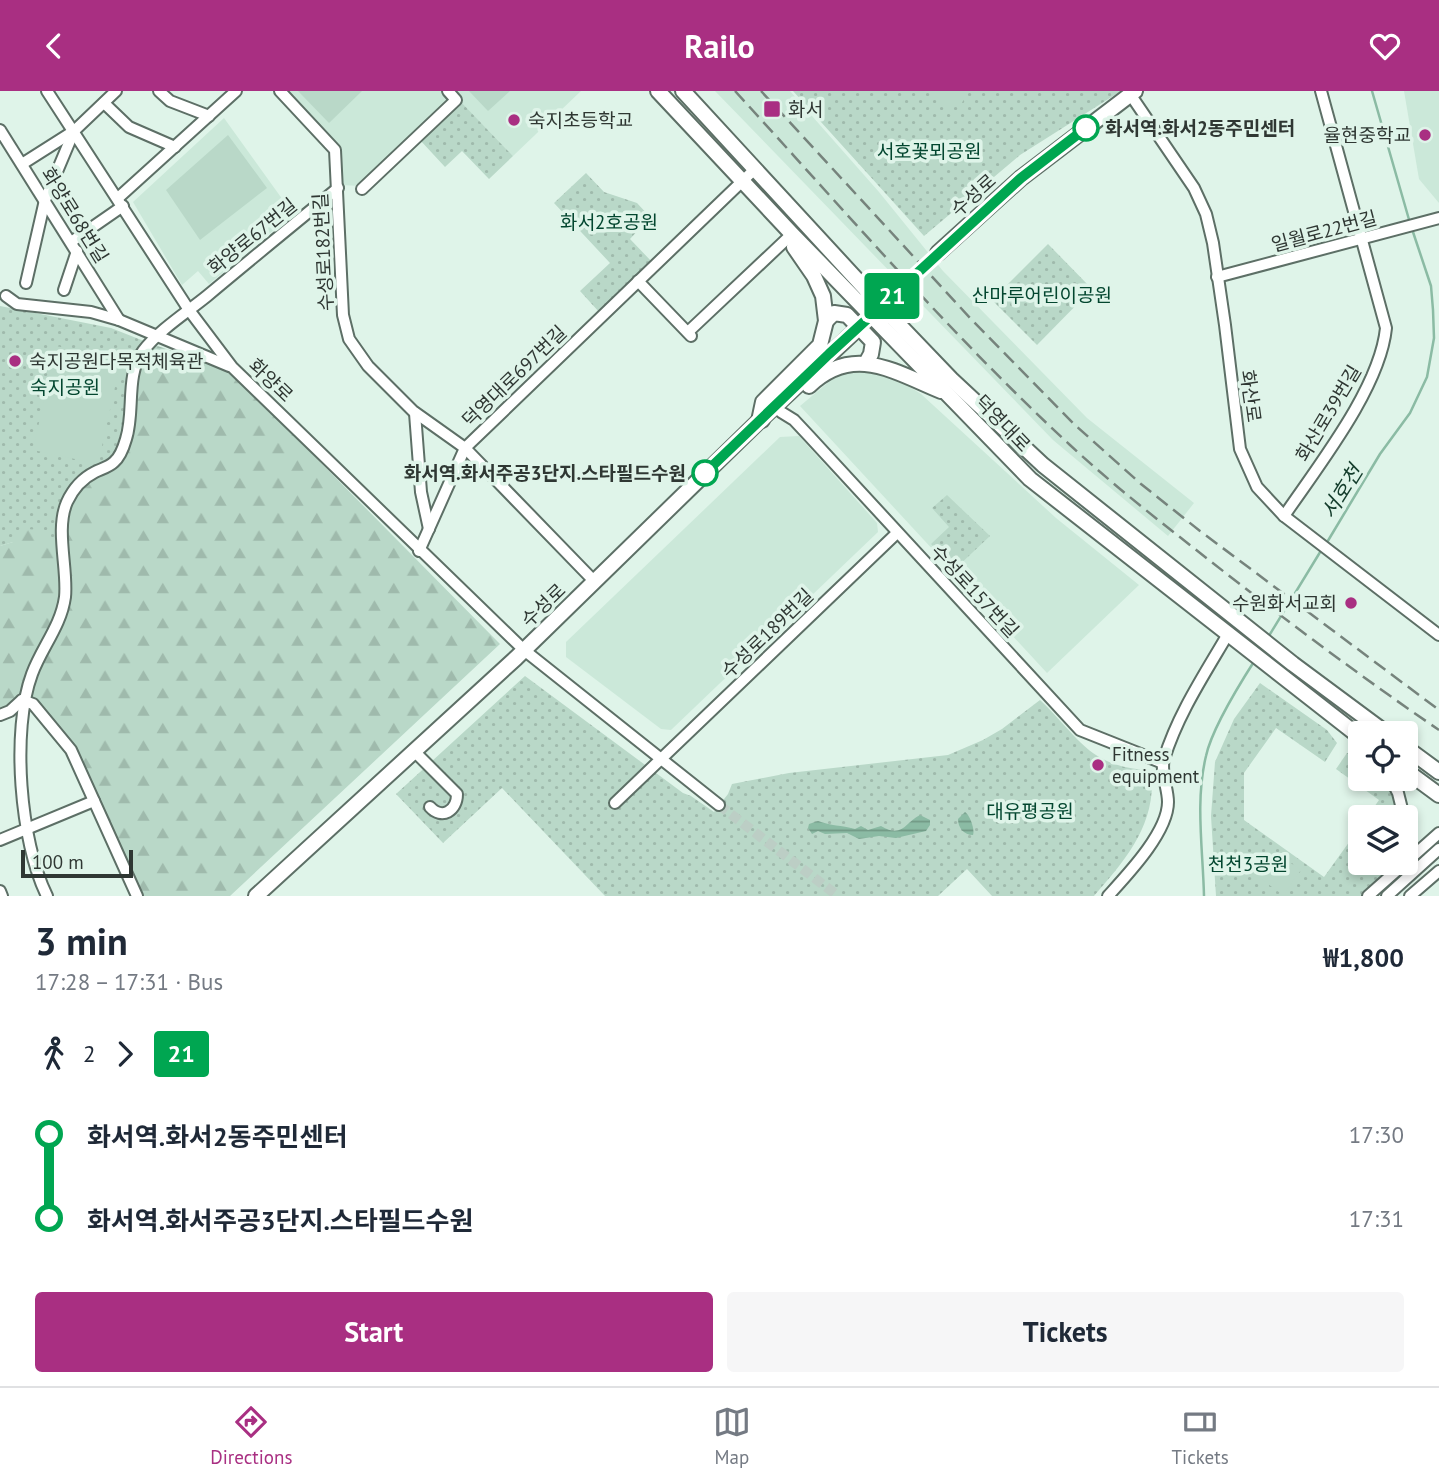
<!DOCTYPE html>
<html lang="en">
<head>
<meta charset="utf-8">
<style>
	body { margin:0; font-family:"PT Sans","Noto Sans KR",sans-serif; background:#f6f6f7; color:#1f2937; height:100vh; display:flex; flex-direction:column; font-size:26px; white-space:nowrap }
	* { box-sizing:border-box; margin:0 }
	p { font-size:23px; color:#747a83 }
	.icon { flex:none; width:38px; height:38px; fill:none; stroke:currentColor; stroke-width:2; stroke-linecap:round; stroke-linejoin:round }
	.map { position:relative; height:805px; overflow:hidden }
	.panel { display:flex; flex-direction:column; background:#fff; flex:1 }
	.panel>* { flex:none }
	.badge { padding:0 14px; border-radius:5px; font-size:24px; line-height:46px }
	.tools { position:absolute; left:1348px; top:630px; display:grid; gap:14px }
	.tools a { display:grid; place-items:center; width:70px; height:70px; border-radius:7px; background:#fff; box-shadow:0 4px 10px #0003; font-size:35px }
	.scale { position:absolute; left:21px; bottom:18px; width:112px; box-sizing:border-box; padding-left:7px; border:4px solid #2f3733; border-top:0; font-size:19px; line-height:24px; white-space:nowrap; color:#2f3733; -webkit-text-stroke:5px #dff4e9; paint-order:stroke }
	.map>.badge { position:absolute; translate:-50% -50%; box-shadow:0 0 0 4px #fff }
	.legs { display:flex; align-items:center; gap:10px; height:77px; padding:0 35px; font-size:23px }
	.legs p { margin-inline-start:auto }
	.headline { display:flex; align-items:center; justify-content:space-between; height:119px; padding:0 35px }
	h1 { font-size:38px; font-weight:600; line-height:52px }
	.action { display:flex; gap:14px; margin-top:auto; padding:14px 35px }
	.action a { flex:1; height:80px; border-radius:7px; background:#a92f82; color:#fff; font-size:28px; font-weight:600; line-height:80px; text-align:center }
	.action a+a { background:#f6f6f7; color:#1f2937 }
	ul { padding:0 35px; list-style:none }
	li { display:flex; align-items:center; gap:24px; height:84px; font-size:26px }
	li i { display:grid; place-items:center; width:10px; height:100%; margin:0 9px; background:currentColor }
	li i::after { content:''; width:18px; height:18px; margin:-9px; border:5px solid; border-radius:50%; background:#fff }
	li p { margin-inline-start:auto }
	li:first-child i { background:linear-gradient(#0000 50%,currentColor 0) }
	li:last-child i { background:linear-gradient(currentColor 50%,#0000 0) }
	header { display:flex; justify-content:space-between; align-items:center; height:91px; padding:0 35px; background:#a92f82; color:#fff; font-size:32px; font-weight:600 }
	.dock { display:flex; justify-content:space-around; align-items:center; height:98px; border-top:2px solid #e0e1e3; background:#fff; font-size:19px; color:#747a83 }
	.dock a { display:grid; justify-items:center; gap:4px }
	.dock .on { color:#a92f82 }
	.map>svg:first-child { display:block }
	.built { fill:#cbe8d9 }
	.grass { fill:url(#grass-dots) }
	.forest { fill:url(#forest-firs) }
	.garden { fill:#b9d8c8 }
	.water { fill:url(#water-rules) }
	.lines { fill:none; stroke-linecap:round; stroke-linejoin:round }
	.stream { stroke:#8bbba4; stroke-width:2.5 }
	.minor-tunnel { stroke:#bccec5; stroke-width:10; stroke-dasharray:10 5; stroke-linecap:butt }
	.major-tunnel { stroke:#bccec5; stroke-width:14; stroke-dasharray:14 7; stroke-linecap:butt }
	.minor-casing { stroke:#5d6f66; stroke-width:14 }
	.major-casing { stroke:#5d6f66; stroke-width:18 }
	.minor { stroke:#fff; stroke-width:10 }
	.major { stroke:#fff; stroke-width:14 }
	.rail { stroke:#76837c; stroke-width:2.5; stroke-dasharray:14 7; stroke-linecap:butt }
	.line-1-casing { stroke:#fff; stroke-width:16 }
	.line-1 { stroke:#00a651; stroke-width:10 }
	.poi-dot { fill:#a92f82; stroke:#dff4e9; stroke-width:2.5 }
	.stop-1-dot { fill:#fff; stroke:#00a651; stroke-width:3.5 }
	.labels { text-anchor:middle; stroke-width:7; stroke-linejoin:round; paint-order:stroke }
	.poi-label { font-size:19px; fill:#2f3733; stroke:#dff4e9; text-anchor:start }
	.stop-label { font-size:19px; font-weight:bold; fill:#2f3733; stroke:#dff4e9; text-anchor:start }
	.park-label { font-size:19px; fill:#03462f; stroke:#dff4e9 }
	.street-label { font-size:19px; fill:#2f3733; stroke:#dff4e9 }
	.water-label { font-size:21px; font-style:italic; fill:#133c2b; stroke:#dff4e9 }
</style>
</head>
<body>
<header><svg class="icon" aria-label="back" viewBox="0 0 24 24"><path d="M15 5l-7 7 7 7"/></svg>Railo<svg class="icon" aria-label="heart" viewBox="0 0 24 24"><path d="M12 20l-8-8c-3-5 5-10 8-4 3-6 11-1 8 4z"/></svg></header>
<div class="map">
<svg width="1439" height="805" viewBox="0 0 1439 805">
	<defs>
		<pattern id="grass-dots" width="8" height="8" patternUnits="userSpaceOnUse" patternTransform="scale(1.75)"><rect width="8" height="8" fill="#b9d8c8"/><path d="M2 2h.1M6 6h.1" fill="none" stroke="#9fbaac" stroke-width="1.8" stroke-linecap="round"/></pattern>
		<pattern id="forest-firs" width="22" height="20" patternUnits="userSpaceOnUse" patternTransform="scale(1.75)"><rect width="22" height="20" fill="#b9d8c8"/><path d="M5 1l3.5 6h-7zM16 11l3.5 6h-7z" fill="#9fbaac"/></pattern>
		<pattern id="water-rules" width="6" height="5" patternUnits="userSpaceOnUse" patternTransform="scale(1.75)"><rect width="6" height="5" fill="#8bbba4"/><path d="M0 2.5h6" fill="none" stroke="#729986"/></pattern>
	</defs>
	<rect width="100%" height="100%" fill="#dff4e9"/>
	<g class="built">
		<path d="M285 0H444L452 9 361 95 341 94 339 58Z"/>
		<path d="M450 0H581L513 65Z"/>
		<path d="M715 0H790L879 101 943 180 1087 327 1194 412 1168 445 1053 349Z"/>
		<path d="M1404 0H1439V112L1419 88Z"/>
		<path d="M224 27 293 123 209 193 198 180 182 194 133 111Z"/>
		<path d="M871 278 899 289 921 303 1056 427 1139 494 1047 582 800 315 837 284 854 279Z"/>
		<path d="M799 345 877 432 878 441 671 639 661 638 566 566V551L780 346Z"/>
	</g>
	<g class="grass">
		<path d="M793 0H1121L1020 64 924 145Z"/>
		<path d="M460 10 513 65 489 88 462 60 445 76 420 49Z"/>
		<path d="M586 82 604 101 637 112 650 126 630 148 653 172 600 222 580 200 610 172 554 112Z"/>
		<path d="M1048 153 1092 198 1037 254 992 209Z"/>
		<path d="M0 215 111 237 149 252 124 347 61 449 13 451 0 455Z"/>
		<path d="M947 404 990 445 955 478 931 453 949 436 932 417Z"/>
		<path d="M525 585 683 702 691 705 714 721 728 703 732 693 789 682 948 664 983 649 1002 638 1040 609C1080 647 1089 677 1151 679 1158 731 1126 769 1094 805H992L967 778 938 805H605L502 697 443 752 396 703Z"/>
		<path d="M1260 592 1327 639 1337 652 1325 671 1276 637 1244 682V729L1324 786 1360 736V772H1391L1379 789 1362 805H1216L1211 725 1215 671 1234 628Z"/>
		<path d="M1347 662 1360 663V688H1382L1390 697 1398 726H1367L1379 709 1336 678Z"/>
	</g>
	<g class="forest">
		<path d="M938 0H964L966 3 962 12 953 15 941 9Z"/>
		<path d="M149 252 230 280 500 553 230 805H141C121 762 69 623 29 606L0 619V455L13 451 25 438 41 439 48 448 61 449 70 402 112 370 124 347 129 305Z"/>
	</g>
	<g class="garden">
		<path d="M298 0H362L329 32Z"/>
		<path d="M469 0H510L488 20Z"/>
		<path d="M228 44 267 97 200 149 166 99Z"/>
		<path d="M56 255 121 269 98 373 33 359Z"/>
		<path d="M1270 758 1301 779 1283 804 1253 782Z"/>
	</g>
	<g class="water">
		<path d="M965 721C970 724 975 739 973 744 964 744 958 737 958 728Z"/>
		<path d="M920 724 930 729V734L926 740 896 747 879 745 859 748 847 742 825 743 818 740 812 743 808 737 809 733 818 730C831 735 841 734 855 738L861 735 868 739 881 735C903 748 905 731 920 724Z"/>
	</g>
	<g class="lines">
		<g class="stream">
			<path d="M1372 0 1410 132"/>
			<path d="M1326 453 1380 363 1410 322 1427 286 1434 247 1433 219 1431 195 1412 138"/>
			<path d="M1267 548 1322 458"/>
			<path d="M1204 805C1203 759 1195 710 1206 665 1212 637 1239 594 1255 569"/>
		</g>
		<path class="minor-tunnel" d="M719 714 838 805"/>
		<path class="major-tunnel" d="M852 243 938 162"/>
		<defs>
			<g id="minor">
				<path d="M47 0 189 219 232 276 524 559 719 714"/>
				<path d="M159 0 170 10 209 25"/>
				<path d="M280 0 335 59 343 224 349 248 368 275 413 320 465 357 594 490"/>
				<path d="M1130 3 1194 97 1206 123 1213 152 1225 234 1240 358 1257 396 1284 425 1439 544"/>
				<path d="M104 12 129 36 175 56"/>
				<path d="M0 39 119 229"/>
				<path d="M22 73 74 40 116 0"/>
				<path d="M362 98 456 9 448 0"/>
				<path d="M118 107 236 0"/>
				<path d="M71 151 123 115"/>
				<path d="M1217 186 1439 127"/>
				<path d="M638 190 691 245"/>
				<path d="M26 192 45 109 74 40"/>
				<path d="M64 199 77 160"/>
				<path d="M6 205 17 213 91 221 119 229 229 275"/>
				<path d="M688 241 792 143"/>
				<path d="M781 321 794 329 809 345 1080 639 1163 672"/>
				<path d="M415 322 421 401 429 438"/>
				<path d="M1284 425C1318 375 1380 297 1386 237L1321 0"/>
				<path d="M419 460 465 357 756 77"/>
				<path d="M22 609 33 613 71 659 137 805"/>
				<path d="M0 624 10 620 22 609"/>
				<path d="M414 660 457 703C457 720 442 729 430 716"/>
				<path d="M1391 688 1398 702 1404 726"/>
				<path d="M615 712 897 442"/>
				<path d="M0 749 94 710"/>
				<path d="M0 800 2 805"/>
				<path d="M47 805C20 751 11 639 32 583 42 556 61 535 65 506 68 478 55 438 67 411 73 398 83 387 95 381 101 378 109 376 114 371 120 366 124 355 126 348 135 321 125 284 143 260 159 239 186 222 207 205 250 169 294 133 338 97"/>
				<path d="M1108 805C1128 783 1168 741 1168 711 1168 697 1160 681 1164 668 1178 623 1204 584 1228 543"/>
				<path d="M1368 805 1439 742"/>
				<path d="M1387 805 1439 758"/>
				<path d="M1410 805 1439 780"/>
			</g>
			<g id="major">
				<path d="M658 0 792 143 1030 388 1360 646"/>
				<path d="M683 0 882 216 951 288 1043 374 1293 573 1386 642"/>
				<path d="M938 162 1021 87 1135 0"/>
				<path d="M826 230 834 222 847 224 873 251 871 263 866 272"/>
				<path d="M809 295C853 253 893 280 941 300"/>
				<path d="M762 329 759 330 763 311 820 254 826 230 823 205 814 185 794 156"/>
				<path d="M1405 656 1439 681"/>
				<path d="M1405 679 1439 704"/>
				<path d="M256 805 516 567 759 330 852 243"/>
			</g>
		</defs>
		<use href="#minor" class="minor-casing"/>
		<use href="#major" class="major-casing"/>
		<use href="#minor" class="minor"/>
		<use href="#major" class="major"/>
		<g class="rail">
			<path d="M735 0C845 120 951 244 1070 354 1114 395 1162 432 1209 469 1284 528 1360 585 1439 639"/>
			<path d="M761 0 971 228 1075 334 1141 393 1200 440 1439 619"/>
		</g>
	</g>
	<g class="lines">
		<defs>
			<path id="line-1" d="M705 382 829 263 1021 87 1086 37"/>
		</defs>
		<use href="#line-1" class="line-1-casing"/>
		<use href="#line-1" class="line-1"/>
	</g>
	<g class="poi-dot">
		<rect x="763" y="9" width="18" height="18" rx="3.5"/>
		<circle cx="514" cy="29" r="7"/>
		<circle cx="1425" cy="44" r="7"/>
		<circle cx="15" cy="270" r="7"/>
		<circle cx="1351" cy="512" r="7"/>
		<circle cx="1098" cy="674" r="7"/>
	</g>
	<g class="stop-1-dot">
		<circle cx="1086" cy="37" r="12"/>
		<circle cx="705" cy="382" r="12"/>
	</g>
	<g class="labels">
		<g class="poi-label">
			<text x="788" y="25">화서</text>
			<text x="528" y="36">숙지초등학교</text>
			<text x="1411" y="51" text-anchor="end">율현중학교</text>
			<text x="29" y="277">숙지공원다목적체육관</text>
			<text x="1337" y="519" text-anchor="end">수원화서교회</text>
			<text x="1112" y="670">Fitness<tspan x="1112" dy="22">equipment</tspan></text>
		</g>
		<g class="stop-label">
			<text x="1105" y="44">화서역.화서2동주민센터</text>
			<text x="686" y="389" text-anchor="end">화서역.화서주공3단지.스타필드수원</text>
		</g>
		<g class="park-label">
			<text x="929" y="67">서호꽃뫼공원</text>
			<text x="609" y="138">화서2호공원</text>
			<text x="1042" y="211">산마루어린이공원</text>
			<text x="65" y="303">숙지공원</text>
			<text x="1030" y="727">대유평공원</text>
			<text x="1248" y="780">천천3공원</text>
		</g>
		<g class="street-label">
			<text transform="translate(973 104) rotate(-42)" y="7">수성로</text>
			<text transform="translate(75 124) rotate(58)" y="7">화양로68번길</text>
			<text transform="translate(1324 140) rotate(-15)" y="7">일월로22번길</text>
			<text transform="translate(252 145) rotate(-39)" y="7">화양로67번길</text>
			<text transform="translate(323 161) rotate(-93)" y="7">수성로182번길</text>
			<text transform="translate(514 285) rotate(-44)" y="7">덕영대로697번길</text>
			<text transform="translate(271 289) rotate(44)" y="7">화양로</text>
			<text transform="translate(1251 305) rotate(82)" y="7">화산로</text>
			<text transform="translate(1328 322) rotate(-59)" y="7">화산로39번길</text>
			<text transform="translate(1003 332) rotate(46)" y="7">덕영대로</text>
			<text transform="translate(975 500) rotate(47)" y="7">수성로157번길</text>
			<text transform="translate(543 514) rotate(-44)" y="7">수성로</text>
			<text transform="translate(767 542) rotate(-44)" y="7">수성로189번길</text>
		</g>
		<g class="water-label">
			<text transform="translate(1342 401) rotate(-58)" y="7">서호천</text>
		</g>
	</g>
</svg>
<div class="tools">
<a><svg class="icon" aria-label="locate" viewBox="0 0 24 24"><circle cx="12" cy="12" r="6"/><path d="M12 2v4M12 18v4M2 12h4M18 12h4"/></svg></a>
<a><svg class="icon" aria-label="layers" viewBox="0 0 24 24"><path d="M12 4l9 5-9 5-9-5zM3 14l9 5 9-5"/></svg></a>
</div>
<div class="scale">100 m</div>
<b class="badge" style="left:892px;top:205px;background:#00a651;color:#fff">21</b>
</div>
<section class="panel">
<div class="headline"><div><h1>3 min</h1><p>17:28 – 17:31 · Bus</p></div><b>₩1,800</b></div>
<div class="legs"><svg class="icon" aria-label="walk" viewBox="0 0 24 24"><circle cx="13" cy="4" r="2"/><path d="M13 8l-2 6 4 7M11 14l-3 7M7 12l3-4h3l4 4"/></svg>2<svg class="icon" aria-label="forward" viewBox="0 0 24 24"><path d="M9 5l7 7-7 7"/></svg><b class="badge" style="background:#00a651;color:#fff">21</b></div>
<ul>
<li><i style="color:#00a651"></i><b>화서역.화서2동주민센터</b><p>17:30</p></li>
<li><i style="color:#00a651"></i><b>화서역.화서주공3단지.스타필드수원</b><p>17:31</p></li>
</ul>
<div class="action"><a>Start</a><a>Tickets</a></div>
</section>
<nav class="dock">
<a class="on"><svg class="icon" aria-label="directions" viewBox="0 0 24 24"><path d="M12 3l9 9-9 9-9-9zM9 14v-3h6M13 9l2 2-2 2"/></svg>Directions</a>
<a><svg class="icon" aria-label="map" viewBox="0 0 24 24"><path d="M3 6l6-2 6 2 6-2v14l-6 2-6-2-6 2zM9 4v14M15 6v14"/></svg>Map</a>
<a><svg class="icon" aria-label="tickets" viewBox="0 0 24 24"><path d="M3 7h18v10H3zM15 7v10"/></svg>Tickets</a>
</nav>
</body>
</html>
